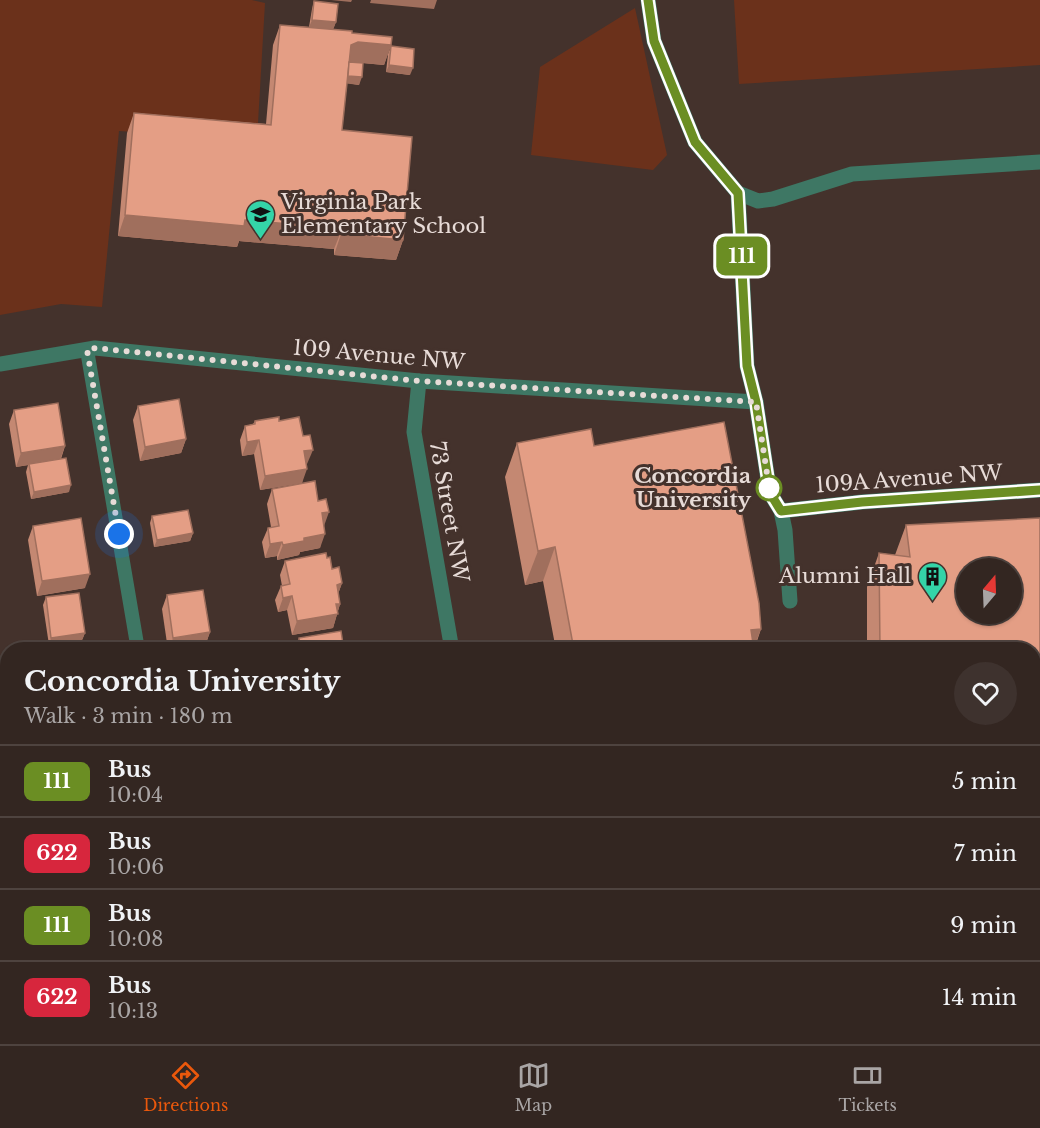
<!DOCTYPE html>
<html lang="en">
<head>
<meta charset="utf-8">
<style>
	body { margin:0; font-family:"Libre Baskerville",serif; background:#3e322e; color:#f1f3f6; height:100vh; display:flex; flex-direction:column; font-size:22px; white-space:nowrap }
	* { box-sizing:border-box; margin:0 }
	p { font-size:20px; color:#a9a5a5 }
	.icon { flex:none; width:33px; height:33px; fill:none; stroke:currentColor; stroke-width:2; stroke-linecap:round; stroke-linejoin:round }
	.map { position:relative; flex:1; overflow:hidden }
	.details { position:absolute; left:0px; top:642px; width:1041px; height:402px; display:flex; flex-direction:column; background:#332621; border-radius:24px 24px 0 0; box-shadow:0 2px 4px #0004,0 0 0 2px #4e433f }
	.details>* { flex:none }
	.badge { padding:0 12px; border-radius:9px; font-size:21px; line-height:39px }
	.needle { width:39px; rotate:19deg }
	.controls { position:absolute; left:956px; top:558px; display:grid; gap:12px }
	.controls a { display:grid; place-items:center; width:66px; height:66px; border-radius:50%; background:#332621; box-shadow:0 2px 4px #0004,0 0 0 2px #4e433f; font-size:30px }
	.you { position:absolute; width:30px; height:30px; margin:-15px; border:4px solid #fff; border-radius:50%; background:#1a73e8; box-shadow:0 0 0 9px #1a73e833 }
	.map>.badge { position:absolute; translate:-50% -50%; box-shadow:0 0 0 3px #fff }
	.round { display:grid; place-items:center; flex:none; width:63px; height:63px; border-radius:32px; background:#3e322e }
	.head { display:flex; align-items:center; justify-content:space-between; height:102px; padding:0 24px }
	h1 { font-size:28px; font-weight:700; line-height:45px }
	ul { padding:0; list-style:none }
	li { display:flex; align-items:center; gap:18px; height:72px; padding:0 24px; border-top:2px solid #4e433f }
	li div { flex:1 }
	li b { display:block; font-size:22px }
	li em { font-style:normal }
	li .badge { min-width:66px; font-weight:700; text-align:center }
	.menu { display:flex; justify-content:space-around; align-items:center; height:84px; border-top:2px solid #4e433f; background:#332621; font-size:16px; color:#a9a5a5 }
	.menu a { display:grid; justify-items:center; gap:3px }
	.menu .selected { color:#ea580c }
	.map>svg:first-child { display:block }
	.green { fill:#6b311b }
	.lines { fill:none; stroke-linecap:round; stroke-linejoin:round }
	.service { stroke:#3e7764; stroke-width:14 }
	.minor { stroke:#3e7764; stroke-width:15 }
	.wall { fill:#c48872; fill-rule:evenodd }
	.shaded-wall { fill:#a06f5d }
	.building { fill:#e49e85; stroke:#a06f5d; stroke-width:1.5; fill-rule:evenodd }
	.line-casing { stroke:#fff; stroke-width:14 }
	.line { stroke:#6b8e23; stroke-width:9 }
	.walk { stroke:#e7dbd7; stroke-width:6; stroke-dasharray:0 10.8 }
	.stop-dot { fill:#fff; stroke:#6b8e23; stroke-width:3 }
	.labels { text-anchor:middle; stroke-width:6; stroke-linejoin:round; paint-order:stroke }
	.poi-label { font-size:21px; fill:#e7dbd7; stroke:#44322c; text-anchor:start }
	.street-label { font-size:21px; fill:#e7dbd7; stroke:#44322c }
	.stop-label { font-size:21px; font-weight:bold; fill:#e7dbd7; stroke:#44322c; text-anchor:end }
</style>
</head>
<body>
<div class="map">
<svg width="1040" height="1044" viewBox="0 0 1040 1044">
	<rect width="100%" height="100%" fill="#44322c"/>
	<g class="green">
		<path d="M0 0H252L265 3 257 140 119 131 102 307 61 304 0 315Z"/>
		<path d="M734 0H1040V65L739 84Z"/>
		<path d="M635 8 667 155 653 170 531 155 540 67Z"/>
		<path d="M697 1036V1044H518L517 1037Z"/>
	</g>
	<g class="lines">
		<g class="service">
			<path d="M87 350 138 650"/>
			<path d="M203 1044 247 1036"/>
		</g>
		<g class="minor">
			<path d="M648 0 654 41 695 142 738 193 758 201 773 199 852 174 1040 162"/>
			<path d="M738 193 747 366 756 402 770 493 781 511 785 530 790 601"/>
			<path d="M0 364 95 348 419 381 756 402"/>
			<path d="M419 381 414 432 452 650"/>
			<path d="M781 511 862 502 1040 490"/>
			<path d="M517 1036 518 1044"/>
		</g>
	</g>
	<g class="wall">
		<path d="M314 1 336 22 333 29 352 33 391 45 384 65 363 63 359 85 347 83 342 130 403 240 396 260 334 255V249L239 241 237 247 118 236 127 133 134 113 266 124 273 45 280 25 309 27 312 9Z"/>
		<path d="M391 46 410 75 386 72 388 54Z"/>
		<path d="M138 406 186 439 181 453 140 461 133 420Z"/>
		<path d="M14 410 65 446 61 459 69 492 31 499 26 472 28 465 16 467 9 424Z"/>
		<path d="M255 421H279L307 464H306L302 483 260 490 254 454 242 456 240 440 245 426 253 424Z"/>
		<path d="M517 443 594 446 761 629 754 650H556L543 581 525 585 505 477Z"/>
		<path d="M272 489 318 501 324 525 320 548 300 552 299 555 277 560V556L265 558 262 542 268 528 271 527 267 504Z"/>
		<path d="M152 516 193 533 190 541 154 547 150 523Z"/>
		<path d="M1040 518V902L1036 912H1034V650H867V587L879 553 895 555 906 525ZM966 568H1011V614H966Z"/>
		<path d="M33 526 85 588 37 596 28 540Z"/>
		<path d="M327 558 332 569 342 583 338 594 340 604 333 628 292 635 287 610 278 612 275 600 281 586H282L280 575 285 561Z"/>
		<path d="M167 595 210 632 205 646 185 650H168L162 609Z"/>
		<path d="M46 597 85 633 82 640 49 645 43 605Z"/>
		<path d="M299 638 343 644 354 650H295Z"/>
		<path d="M387 1036H446L448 1044H385V1042Z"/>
		<path d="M697 1036H805L806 1044H753L754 1042 697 1044Z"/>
		<path d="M855 1036H1012L1011 1039 990 1044H940L939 1040 920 1044H857Z"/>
	</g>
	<g class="shaded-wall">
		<path d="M331 0H352L351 2Z"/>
		<path d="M371 0H437L434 9 370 3Z"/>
		<path d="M312 20 336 22 333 30 309 27Z"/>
		<path d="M358 42 391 45 384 65 351 62 344 65 351 45Z"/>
		<path d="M389 65 413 68 410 75 386 72Z"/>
		<path d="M346 76 362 77 359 85 343 83Z"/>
		<path d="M125 215 245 220 342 229 334 249 239 241 237 247 118 236Z"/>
		<path d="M341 234 403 240 396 260 334 255Z"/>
		<path d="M186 439 181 453 140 461 145 447Z"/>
		<path d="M259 440 254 454 242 456 247 442Z"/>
		<path d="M65 446 60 460 16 467 21 453Z"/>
		<path d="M313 450 307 464 298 465 304 451Z"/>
		<path d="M307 469 302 483 260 490 265 476Z"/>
		<path d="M71 485 69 492 31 499 34 492Z"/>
		<path d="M329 512 324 526 322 513Z"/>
		<path d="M193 533 190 541 154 547 157 540Z"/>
		<path d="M325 534 320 548 300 552 299 555 277 560 283 545 304 538Z"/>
		<path d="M282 542 277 556 265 558 270 544Z"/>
		<path d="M555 547 543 581 525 585 538 551Z"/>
		<path d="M90 574 85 588 37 596 42 581Z"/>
		<path d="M342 583 337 597V585Z"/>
		<path d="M292 596 287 610 278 612 283 598Z"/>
		<path d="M336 604H340L333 628 292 635 297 621Z"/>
		<path d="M761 629 753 650 751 630Z"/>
		<path d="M210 632 205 646 185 650H169L173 638Z"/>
		<path d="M85 633 82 640 49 645 51 638Z"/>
		<path d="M8 713V726L0 727 1 714Z"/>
		<path d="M6 745 1 759 0 760V746Z"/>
		<path d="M8 833V846L0 848V835Z"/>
		<path d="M1034 879H1040V902L1036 912H1034Z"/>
		<path d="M8 891V904L0 905V892Z"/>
		<path d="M8 1014V1027L0 1029V1015Z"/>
		<path d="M700 1036H756L754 1042 697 1044Z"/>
		<path d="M869 1036H940L939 1040 920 1044H866Z"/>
		<path d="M949 1036H1012L1011 1039 990 1044H946Z"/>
	</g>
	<g class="building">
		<path d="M314 1 338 4 336 22 312 20Z"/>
		<path d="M280 25 352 31V33L392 37 391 45 358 42 351 45 342 130 412 137 403 240 341 234 342 229 245 220 244 226 125 215 134 113 271 125Z"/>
		<path d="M391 46 414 49 413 68 389 65Z"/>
		<path d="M349 62 363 63 362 77 348 76Z"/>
		<path d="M179 399 186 439 145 447 138 406Z"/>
		<path d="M58 403 65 446 21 453 14 410Z"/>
		<path d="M279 417V421L299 417 303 436 310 435 313 450 304 451 307 469 265 476 259 440 247 442 245 426 255 424V421Z"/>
		<path d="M724 422 759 603 761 629 751 630 754 650H574L555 547 538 551 517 443 591 429 594 446Z"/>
		<path d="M66 458 71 485 34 492 29 464Z"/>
		<path d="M315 481 318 501 326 499 329 512 322 513 325 534 304 538V541L283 545 282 542 270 544 268 528 279 526 272 489Z"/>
		<path d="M188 510 193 533 157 540 152 516Z"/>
		<path d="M81 518 90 574 42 581 33 526Z"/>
		<path d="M1040 518V879H1034V650H880L879 553 910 557 906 525ZM966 568H1011V614H966Z"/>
		<path d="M326 553 327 558 330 557 332 569 339 567 342 583 337 585 340 604H336L338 614 297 621 292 596 283 598 281 586 290 584 285 561Z"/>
		<path d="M203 590 210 632 173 638 167 595Z"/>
		<path d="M79 593 85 633 51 638 46 597Z"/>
		<path d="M341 631 343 644 353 642 354 650H301L299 638Z"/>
		<path d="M7 676 8 713 1 714 6 745 0 746V677Z"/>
		<path d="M5 759 6 765 8 764V833L0 835V760Z"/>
		<path d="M8 841V891L0 892V843Z"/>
		<path d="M8 918V1014L0 1015V919Z"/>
		<path d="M392 1036H446L448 1044H393Z"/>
		<path d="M757 1036H805L806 1044H758Z"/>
	</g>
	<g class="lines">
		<defs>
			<path id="line" d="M648 0 654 41 695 142 738 193 747 366 756 402 770 493 781 511 862 502 1040 490"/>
		</defs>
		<use href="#line" class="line-casing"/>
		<use href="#line" class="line"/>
		<path class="walk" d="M119 534 87 350 95 348 419 381 756 402 770 493 769 488"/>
	</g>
	<defs>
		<symbol id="school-pin" viewBox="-11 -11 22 30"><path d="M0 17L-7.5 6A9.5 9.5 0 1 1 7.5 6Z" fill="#34d4a8" stroke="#44322c"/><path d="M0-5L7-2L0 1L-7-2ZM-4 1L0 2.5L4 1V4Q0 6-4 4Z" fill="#111"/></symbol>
		<symbol id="building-pin" viewBox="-11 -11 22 30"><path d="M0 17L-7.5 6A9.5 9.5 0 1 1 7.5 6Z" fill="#34d4a8" stroke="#44322c"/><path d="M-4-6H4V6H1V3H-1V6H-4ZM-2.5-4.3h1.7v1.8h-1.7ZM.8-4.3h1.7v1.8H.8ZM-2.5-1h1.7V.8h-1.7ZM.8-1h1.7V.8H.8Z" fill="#111"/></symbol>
	</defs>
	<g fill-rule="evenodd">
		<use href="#school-pin" x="244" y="198" width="33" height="45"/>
		<use href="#building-pin" x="916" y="560" width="33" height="45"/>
	</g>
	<circle class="stop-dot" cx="769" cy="488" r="12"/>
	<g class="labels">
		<g class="poi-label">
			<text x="281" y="209">Virginia Park<tspan x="281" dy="24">Elementary School</tspan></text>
			<text x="911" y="583" text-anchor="end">Alumni Hall</text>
		</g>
		<g class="street-label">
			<text transform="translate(379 355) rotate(5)" y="7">109 Avenue NW</text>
			<text transform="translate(909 479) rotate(-4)" y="7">109A Avenue NW</text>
			<text transform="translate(449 512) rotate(80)" y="7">73 Street NW</text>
		</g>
		<g class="stop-label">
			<text x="751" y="483">Concordia<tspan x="751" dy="24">University</tspan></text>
		</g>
	</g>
</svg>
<div class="controls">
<a><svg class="needle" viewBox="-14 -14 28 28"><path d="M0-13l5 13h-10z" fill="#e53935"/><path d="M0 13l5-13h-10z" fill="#a9a5a5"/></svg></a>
</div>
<div class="you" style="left:119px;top:534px"></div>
<b class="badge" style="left:742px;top:256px;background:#6b8e23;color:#fff">111</b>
<section class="details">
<div class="head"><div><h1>Concordia University</h1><p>Walk · 3 min · 180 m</p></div><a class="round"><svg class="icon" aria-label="heart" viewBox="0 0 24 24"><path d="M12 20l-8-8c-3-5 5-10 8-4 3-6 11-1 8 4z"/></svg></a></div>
<ul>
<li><span class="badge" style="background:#6b8e23;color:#fff">111</span><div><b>Bus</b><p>10:04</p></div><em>5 min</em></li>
<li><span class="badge" style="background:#d7263d;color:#fff">622</span><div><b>Bus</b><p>10:06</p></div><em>7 min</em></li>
<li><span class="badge" style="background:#6b8e23;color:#fff">111</span><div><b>Bus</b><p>10:08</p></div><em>9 min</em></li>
<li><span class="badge" style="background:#d7263d;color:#fff">622</span><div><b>Bus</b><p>10:13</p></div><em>14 min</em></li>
</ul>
</section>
</div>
<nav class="menu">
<a class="selected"><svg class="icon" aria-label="directions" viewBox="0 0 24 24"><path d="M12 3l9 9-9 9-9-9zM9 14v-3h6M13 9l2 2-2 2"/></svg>Directions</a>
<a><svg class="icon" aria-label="map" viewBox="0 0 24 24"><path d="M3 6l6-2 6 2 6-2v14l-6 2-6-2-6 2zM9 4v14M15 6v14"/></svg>Map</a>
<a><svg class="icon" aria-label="tickets" viewBox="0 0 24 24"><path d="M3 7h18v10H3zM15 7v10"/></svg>Tickets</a>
</nav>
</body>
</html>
